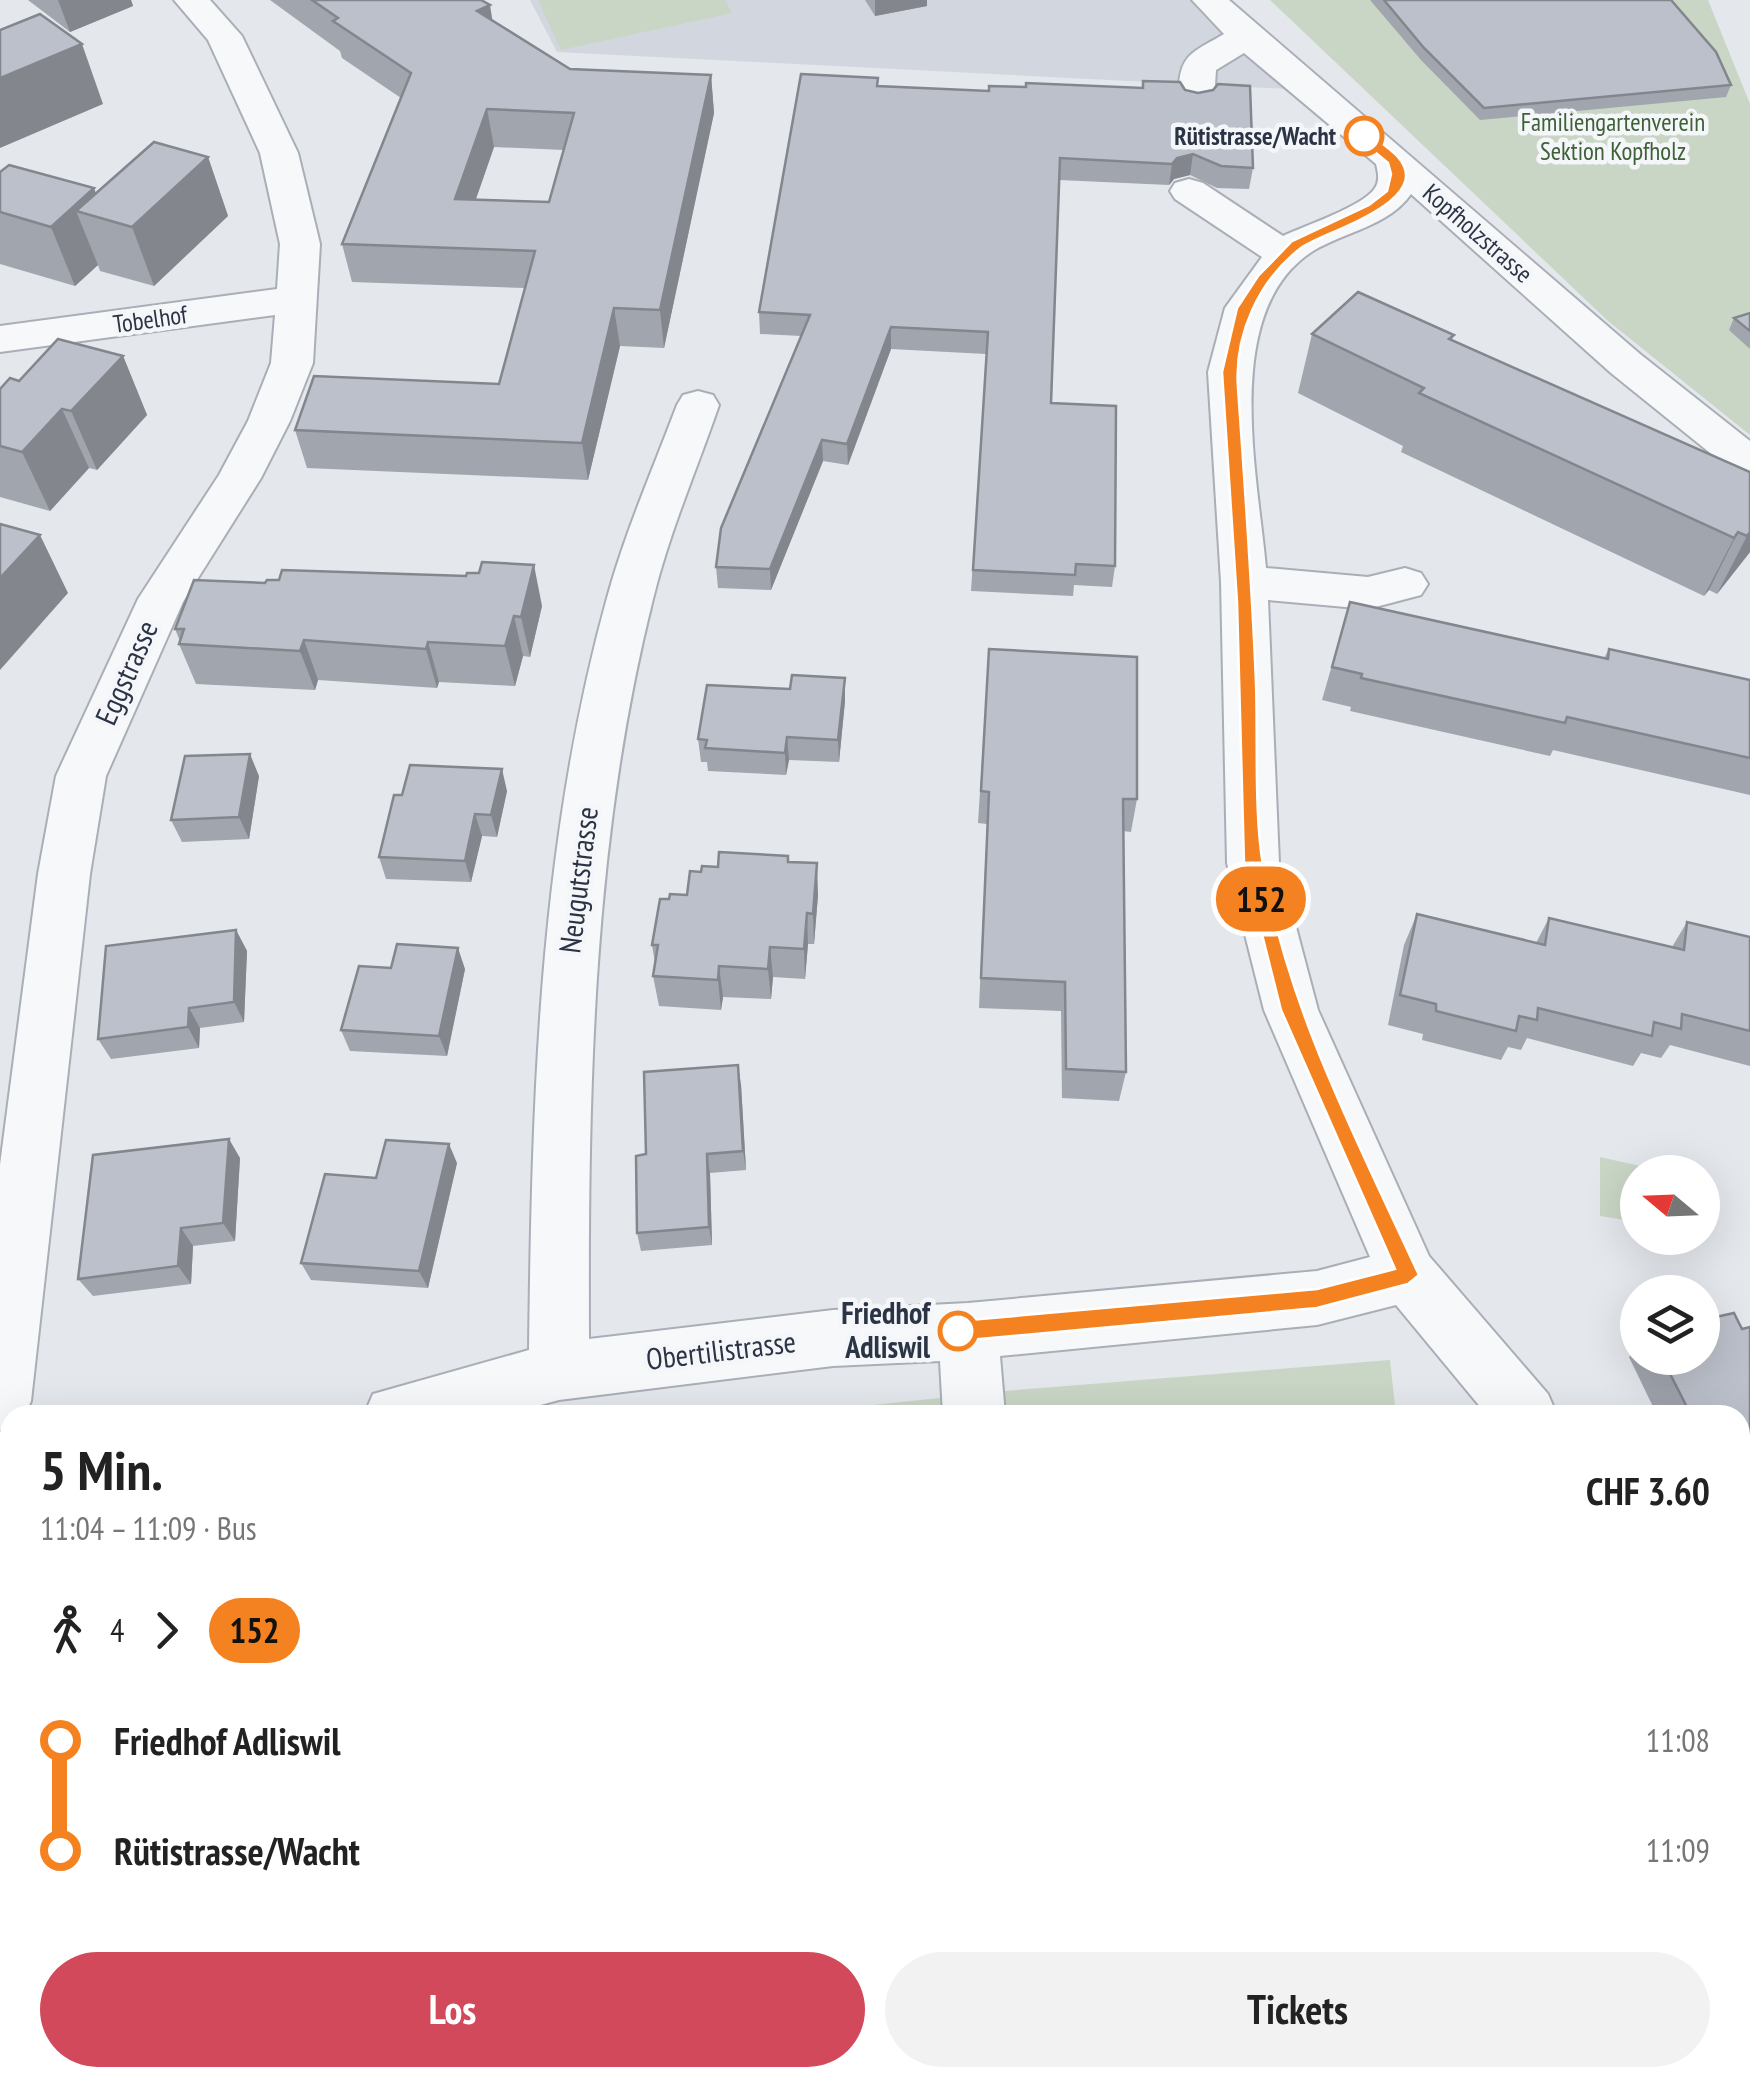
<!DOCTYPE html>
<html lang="de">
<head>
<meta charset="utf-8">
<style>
	body { margin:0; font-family:"PT Sans Narrow",sans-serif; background:#f2f2f2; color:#222; height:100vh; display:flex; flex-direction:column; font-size:38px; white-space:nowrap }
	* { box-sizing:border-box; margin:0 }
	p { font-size:32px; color:#767676 }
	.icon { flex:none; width:55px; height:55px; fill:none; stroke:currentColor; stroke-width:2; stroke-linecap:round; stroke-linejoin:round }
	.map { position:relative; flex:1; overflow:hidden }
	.drawer { position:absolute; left:0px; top:1405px; width:1750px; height:682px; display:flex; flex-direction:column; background:#fff; border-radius:30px 30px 0 0; box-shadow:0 10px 40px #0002 }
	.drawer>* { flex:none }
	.badge { padding:0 20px; border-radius:32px; font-size:35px; line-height:65px }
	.needle { width:65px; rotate:289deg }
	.buttons { position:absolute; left:1620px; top:1155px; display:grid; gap:20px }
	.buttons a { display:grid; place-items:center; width:100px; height:100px; border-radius:50%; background:#fff; box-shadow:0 10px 40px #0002; font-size:50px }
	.map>.badge { position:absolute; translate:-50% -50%; box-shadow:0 0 0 5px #fff }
	.legs { display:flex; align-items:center; gap:15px; height:110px; padding:0 40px; font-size:32px }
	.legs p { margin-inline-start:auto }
	.overview { display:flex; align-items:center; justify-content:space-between; height:170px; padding:0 40px }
	h1 { font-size:55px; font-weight:700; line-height:75px }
	.action { display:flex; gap:20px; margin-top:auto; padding:20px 40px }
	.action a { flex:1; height:115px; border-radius:60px; background:#d1495b; color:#fff; font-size:40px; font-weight:700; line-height:115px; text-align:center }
	.action a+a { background:#f2f2f2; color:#222 }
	ul { padding:0 40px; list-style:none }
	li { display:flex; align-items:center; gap:35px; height:110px; font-size:38px }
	li i { display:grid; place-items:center; width:15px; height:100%; margin:0 12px; background:currentColor }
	li i::after { content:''; width:25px; height:25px; margin:-12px; border:8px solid; border-radius:50%; background:#fff }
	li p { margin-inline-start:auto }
	li:first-child i { background:linear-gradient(#0000 50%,currentColor 0) }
	li:last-child i { background:linear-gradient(currentColor 50%,#0000 0) }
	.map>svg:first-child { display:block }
	.built { fill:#d2d6de }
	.green { fill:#c9d6c5 }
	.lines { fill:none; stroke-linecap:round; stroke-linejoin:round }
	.minor-casing { stroke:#a9aeb7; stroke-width:4 }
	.minor { fill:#f7f8fa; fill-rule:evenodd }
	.wall { fill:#a1a5ae; fill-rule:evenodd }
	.shaded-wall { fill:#83868d }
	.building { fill:#bbc0ca; stroke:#83868d; stroke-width:2.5; fill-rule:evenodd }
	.line-1 { fill:#f58220; stroke:#fff; stroke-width:2.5 }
	.stop-1-dot { fill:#fff; stroke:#f58220; stroke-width:5 }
	.labels { text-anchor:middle; stroke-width:9; stroke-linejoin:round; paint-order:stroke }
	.far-park-label { font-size:25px; fill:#3f6138; stroke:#f4f6f9 }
	.far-stop-label { font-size:25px; font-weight:bold; fill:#2b3445; stroke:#f4f6f9; text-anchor:end }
	.far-street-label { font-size:25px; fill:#2b3445; stroke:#f4f6f9 }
	.street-label { font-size:30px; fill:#2b3445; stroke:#f4f6f9 }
	.stop-label { font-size:30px; font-weight:bold; fill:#2b3445; stroke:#f4f6f9; text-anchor:end }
</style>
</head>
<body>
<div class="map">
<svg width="1750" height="2087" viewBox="0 0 1750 2087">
	<rect width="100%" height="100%" fill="#e4e7ec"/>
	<path class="built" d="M530 0H1209L1308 90 557 52Z"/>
	<g class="green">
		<path d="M538 0H725L732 13 561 50Z"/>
		<path d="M1270 0H1708L1750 104V435L1608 321Z"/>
		<path d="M1600 1157 1667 1172H1638L1637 1195 1627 1194 1626 1220 1600 1216Z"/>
		<path d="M1390 1360 1396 1415H991L992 1392Z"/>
		<path d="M959 1396 960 1415H776Z"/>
		<path d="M10 1591V2078H1470L1471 2087H0V1595Z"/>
	</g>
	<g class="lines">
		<defs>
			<g id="minor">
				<path d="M174 0H210L242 36 298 153 320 244 313 363 290 421 261 478 183 602 106 776 90 874 31 1401 25 1415H10V1426L0 1430V1165L38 874 56 776 138 599 219 475 248 421 271 363 275 315 0 352V326L277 289 280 244 260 153 208 40Z"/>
				<path d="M1192 0H1229L1640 354 1750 441V478L1735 473 1611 373 1411 194C1389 226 1344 232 1313 251 1220 310 1258 476 1266 568L1368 577 1405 568 1421 573 1428 584 1421 595 1368 609 1268 600 1279 863 1318 1010 1429 1256 1548 1394 1557 1415H1487L1396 1305 1317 1325 1000 1356 1005 1415H943L940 1361 833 1366 559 1400 503 1415H364L373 1394 529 1350C532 1097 539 843 607 598 625 532 653 469 677 405L683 395 698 391 713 395 719 405C697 469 669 533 653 599 592 841 588 1090 589 1339L833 1310 968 1303 1317 1271 1370 1257 1264 1010 1227 863 1221 582 1208 372 1225 308 1262 257 1175 199 1170 191 1175 183 1189 179 1203 183 1283 236C1304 226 1364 206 1375 188 1380 181 1378 172 1376 164L1244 53 1216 70 1214 100 1209 108 1196 111 1183 108C1177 99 1178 95 1179 85 1181 52 1198 50 1224 34Z"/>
				<path d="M10 1488V1550L0 1553V1489Z"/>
				<path d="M1740 1609 1750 1613V1684L1740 1680Z"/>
				<path d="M271 2078H347L346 2087H270Z"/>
				<path d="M928 2078H1004L1003 2087H927Z"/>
			</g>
		</defs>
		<use href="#minor" class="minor-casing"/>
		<use href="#minor" class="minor"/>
	</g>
	<g class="wall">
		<path d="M28 0H131L133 6 70 32Z"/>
		<path d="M270 0H481L492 20 570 69 711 75 714 113 664 348 620 346 588 480 307 468 295 430 499 384 525 288 352 282 342 244 401 98 342 58 340 51ZM494 147 564 150 549 202 476 199Z"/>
		<path d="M865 0H927V6L875 16Z"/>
		<path d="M1370 0H1671L1731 85 1726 97 1480 120 1421 60Z"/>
		<path d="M878 78V86L989 91 1253 168 1249 189 1217 188 1190 175 1174 179 1169 185 1059 180 1051 403 1115 566 1112 587 1074 585 1073 596 971 591 986 354 891 349 848 465 823 461 771 590 718 588 716 567 801 336 760 334 759 312Z"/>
		<path d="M208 157 228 216 154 286 100 271 98 265 75 286 0 264V172L94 188 96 194Z"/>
		<path d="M1750 313V349L1729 330 1734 318Z"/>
		<path d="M1312 334 1454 335 1452 340 1750 472V552L1717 594 1709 590 1704 596 1401 452 1403 446 1298 393Z"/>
		<path d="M123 356 147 415 97 470 89 468 50 511 0 497V389L19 381Z"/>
		<path d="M265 583 542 606 530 657 523 656 515 686 439 682 437 688 318 680 315 690 196 684 179 644 180 641 175 629Z"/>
		<path d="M1350 602 1604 658 1609 649 1750 680V795L1553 750 1550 756 1350 711 1351 707 1322 700Z"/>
		<path d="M989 649 1137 799 1131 832 1123 831 1126 1072 1119 1101 1062 1098 1061 1011 979 1008 987 824 978 823Z"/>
		<path d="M845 701 839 762 789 760 786 775 708 771 707 762H701L698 739Z"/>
		<path d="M259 776 249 839 182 842 171 820Z"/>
		<path d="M507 791 497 837 482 836 471 882 386 879 379 857Z"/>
		<path d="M789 862 818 895 814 944H808L805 979 773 977 771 999 723 997 721 1010 659 1006 653 976 655 963 652 945 669 899 687 895 718 867Z"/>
		<path d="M1417 914 1536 943 1549 918 1672 947 1687 922 1750 937V1066L1670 1045 1661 1058 1641 1053 1633 1066 1527 1038 1521 1050 1508 1047 1501 1060 1422 1040 1423 1034 1388 1025 1404 945Z"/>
		<path d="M236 930 247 951 244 1022 200 1028 199 1048 111 1059 98 1039Z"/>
		<path d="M391 968 465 969 447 1056 350 1051 341 1030Z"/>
		<path d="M741 1085 746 1170 710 1173 712 1245 641 1251 637 1233 646 1154Z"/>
		<path d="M240 1158 235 1241 193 1246 191 1284 93 1296 78 1279Z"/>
		<path d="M457 1163 428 1288 311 1280 301 1263 376 1178Z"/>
		<path d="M1742 1329 1750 1464 1740 1467V1415H1657L1629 1357 1638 1347V1358H1702Z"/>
	</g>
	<g class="shaded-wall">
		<path d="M58 0H131L133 6 70 32Z"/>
		<path d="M875 0H927V6L875 16Z"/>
		<path d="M490 5 496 43 477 11Z"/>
		<path d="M82 44 103 104 0 148V78Z"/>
		<path d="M711 75 714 113 664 348 660 310Z"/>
		<path d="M487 109 494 147 463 236 455 199Z"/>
		<path d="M1193 154 1190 175 1174 179 1169 185 1172 164 1177 158Z"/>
		<path d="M208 157 228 216 154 286 132 227Z"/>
		<path d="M94 188 105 219 76 211 98 265 75 286 51 227Z"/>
		<path d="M614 308 620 346 588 480 582 443Z"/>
		<path d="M891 327V349L848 465 847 444Z"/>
		<path d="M123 356 147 415 97 470 71 411Z"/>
		<path d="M62 409 89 468 50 511 22 452Z"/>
		<path d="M822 440 823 461 771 590 770 569Z"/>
		<path d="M1738 532 1709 590 1704 596 1734 538Z"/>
		<path d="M1750 532V552L1717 594 1747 536Z"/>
		<path d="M40 535 68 593 0 670V578Z"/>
		<path d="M534 565 542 606 530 657 521 617Z"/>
		<path d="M514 616 523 656 515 686 505 646Z"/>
		<path d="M304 640 318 680 315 690 300 651Z"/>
		<path d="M428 642 439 682 437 688 426 649Z"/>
		<path d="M845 678V701L839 762 838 740Z"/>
		<path d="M787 737 789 760 786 775 785 753Z"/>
		<path d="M250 754 259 776 249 839 239 817Z"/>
		<path d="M502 769 507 791 497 837 491 815Z"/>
		<path d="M475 814 482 836 471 882 465 861Z"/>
		<path d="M817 863 818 895 814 944 813 914Z"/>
		<path d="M807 913 808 944 805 979 804 949Z"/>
		<path d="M236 930 247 951 244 1022 234 1002Z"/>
		<path d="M770 947 773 977 771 999 768 969Z"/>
		<path d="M458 948 465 969 447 1056 439 1036Z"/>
		<path d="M719 966 723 997 721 1010 718 980Z"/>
		<path d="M189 1008 200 1028 199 1048 188 1027Z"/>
		<path d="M738 1065 741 1085 746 1170 743 1151Z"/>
		<path d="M229 1139 240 1158 235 1241 223 1223Z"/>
		<path d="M449 1144 457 1163 428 1288 419 1271Z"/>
		<path d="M707 1154 710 1173 712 1245 709 1227Z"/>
		<path d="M181 1228 193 1246 191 1284 178 1266Z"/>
		<path d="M1748 1449H1750V1464L1740 1467V1456Z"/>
	</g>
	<g class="building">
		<path d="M312 0H481L490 5 477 11 570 69 711 75 660 310 614 308 582 443 295 430 314 376 499 384 535 251 342 244 411 73 333 21 338 18ZM487 109 574 113 549 202 455 199Z"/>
		<path d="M1384 0H1671L1716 52 1731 85 1484 108 1424 48Z"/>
		<path d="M40 14 82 44 0 78V30Z"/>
		<path d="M801 74 878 78 877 86 989 91V86L1026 87V83L1143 88V81L1180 82 1185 90 1198 93 1213 90 1218 84 1250 86 1253 168 1221 166 1193 154 1177 158 1172 164 1060 158 1051 403 1116 406 1115 566 1076 564 1075 575 973 570 988 332 891 327 847 444 822 440 770 569 716 567 721 528 810 315 759 312Z"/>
		<path d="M154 142 208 157 132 227 76 211Z"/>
		<path d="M9 165 94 188 51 227 0 212V172Z"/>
		<path d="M1358 292 1454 335 1449 339 1750 472V532L1747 536 1738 532 1734 538 1419 393 1424 388 1312 334Z"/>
		<path d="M1750 313V331L1734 318Z"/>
		<path d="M58 339 123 356 71 411 62 409 22 452 0 446V389L10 378 19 381Z"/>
		<path d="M0 524 40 535 0 578Z"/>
		<path d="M482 562 534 565 521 617 514 616 505 646 428 642 426 649 304 640 300 651 179 644 184 629H175L194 580 265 583 267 580H279L282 570 466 576 467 573H479Z"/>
		<path d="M1350 602 1608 659 1609 649 1750 680V758L1567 717 1565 723 1361 678 1362 674 1332 667Z"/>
		<path d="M989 649 1137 657V799H1123L1126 1072 1066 1069 1065 982 981 978 989 792 981 791Z"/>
		<path d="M792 675 845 678 838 740 787 737 785 753 705 748 707 740 698 739 707 685 790 689Z"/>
		<path d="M250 754 239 817 171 820 185 756Z"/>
		<path d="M410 765 502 769 491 815 475 814 465 861 379 857 394 795H402Z"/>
		<path d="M719 852 788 856V862L817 863 813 914 807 913 804 949 770 947 768 969 719 966 718 980 653 976 658 945H652L660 899H669L670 894 687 895 690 871 701 872 702 866 718 867Z"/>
		<path d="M1417 914 1545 945 1549 918 1684 950 1687 922 1750 937V1031L1682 1014 1681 1029 1654 1022 1652 1036 1538 1008 1537 1020 1519 1016 1516 1031 1436 1011V1004L1400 995Z"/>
		<path d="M236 930 234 1002 189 1008 188 1027 98 1039 106 946Z"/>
		<path d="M397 944 458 948 439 1036 341 1030 359 966 391 968Z"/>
		<path d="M738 1065 743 1151 707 1154 709 1227 637 1233 636 1156 646 1154 644 1072Z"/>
		<path d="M229 1139 223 1223 181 1228 178 1266 78 1279 93 1155Z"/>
		<path d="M386 1140 449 1144 419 1271 301 1263 325 1174 376 1178Z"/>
		<path d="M1734 1313 1742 1329 1750 1327V1449H1748L1745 1444 1740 1445V1415H1691L1662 1358H1702V1320Z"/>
	</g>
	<path class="line-1" d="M1359 133H1368C1378 141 1390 148 1398 157 1437 202 1322 232 1301 248 1259 280 1234 335 1238 388 1245 486 1252 584 1256 683 1258 738 1254 813 1263 865 1288 1010 1358 1142 1419 1275L1408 1284 1317 1308 958 1341 950 1338 947 1331 950 1324 958 1321 1317 1289 1395 1269 1281 1010 1244 863 1237 602 1222 372 1237 308 1258 276 1292 241 1369 205 1387 191 1391 174 1388 163 1359 139Z"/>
	<g class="stop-1-dot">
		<circle cx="1364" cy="136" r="18"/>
		<circle cx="958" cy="1331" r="18"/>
	</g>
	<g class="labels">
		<g class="far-park-label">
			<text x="1613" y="131">Familiengartenverein<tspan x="1613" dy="29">Sektion Kopfholz</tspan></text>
		</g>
		<g class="far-stop-label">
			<text x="1336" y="145">Rütistrasse/Wacht</text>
		</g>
		<g class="far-street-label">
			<text transform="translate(1478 233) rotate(41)" y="9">Kopfholzstrasse</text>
			<text transform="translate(150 319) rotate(-8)" y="9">Tobelhof</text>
		</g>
		<g class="street-label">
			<text transform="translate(127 673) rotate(-66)" y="10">Eggstrasse</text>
			<text transform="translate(579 880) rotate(-83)" y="10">Neugutstrasse</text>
			<text transform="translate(721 1351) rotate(-7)" y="10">Obertilistrasse</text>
		</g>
		<g class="stop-label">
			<text x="930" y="1324">Friedhof<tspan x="930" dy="34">Adliswil</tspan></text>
		</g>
	</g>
</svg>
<div class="buttons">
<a><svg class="needle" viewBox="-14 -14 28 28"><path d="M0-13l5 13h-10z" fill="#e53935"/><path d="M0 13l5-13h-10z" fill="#767676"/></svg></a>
<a><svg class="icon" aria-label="layers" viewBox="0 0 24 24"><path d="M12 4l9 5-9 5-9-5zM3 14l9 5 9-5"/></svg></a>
</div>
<b class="badge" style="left:1261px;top:899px;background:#f58220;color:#111">152</b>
<section class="drawer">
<div class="overview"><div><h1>5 Min.</h1><p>11:04 – 11:09 · Bus</p></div><b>CHF 3.60</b></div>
<div class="legs"><svg class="icon" aria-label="walk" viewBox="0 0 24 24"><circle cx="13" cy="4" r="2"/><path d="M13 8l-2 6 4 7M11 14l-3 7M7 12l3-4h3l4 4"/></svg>4<svg class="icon" aria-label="forward" viewBox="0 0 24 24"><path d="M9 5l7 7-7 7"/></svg><b class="badge" style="background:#f58220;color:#111">152</b></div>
<ul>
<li><i style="color:#f58220"></i><b>Friedhof Adliswil</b><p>11:08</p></li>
<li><i style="color:#f58220"></i><b>Rütistrasse/Wacht</b><p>11:09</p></li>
</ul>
<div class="action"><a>Los</a><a>Tickets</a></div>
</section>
</div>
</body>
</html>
